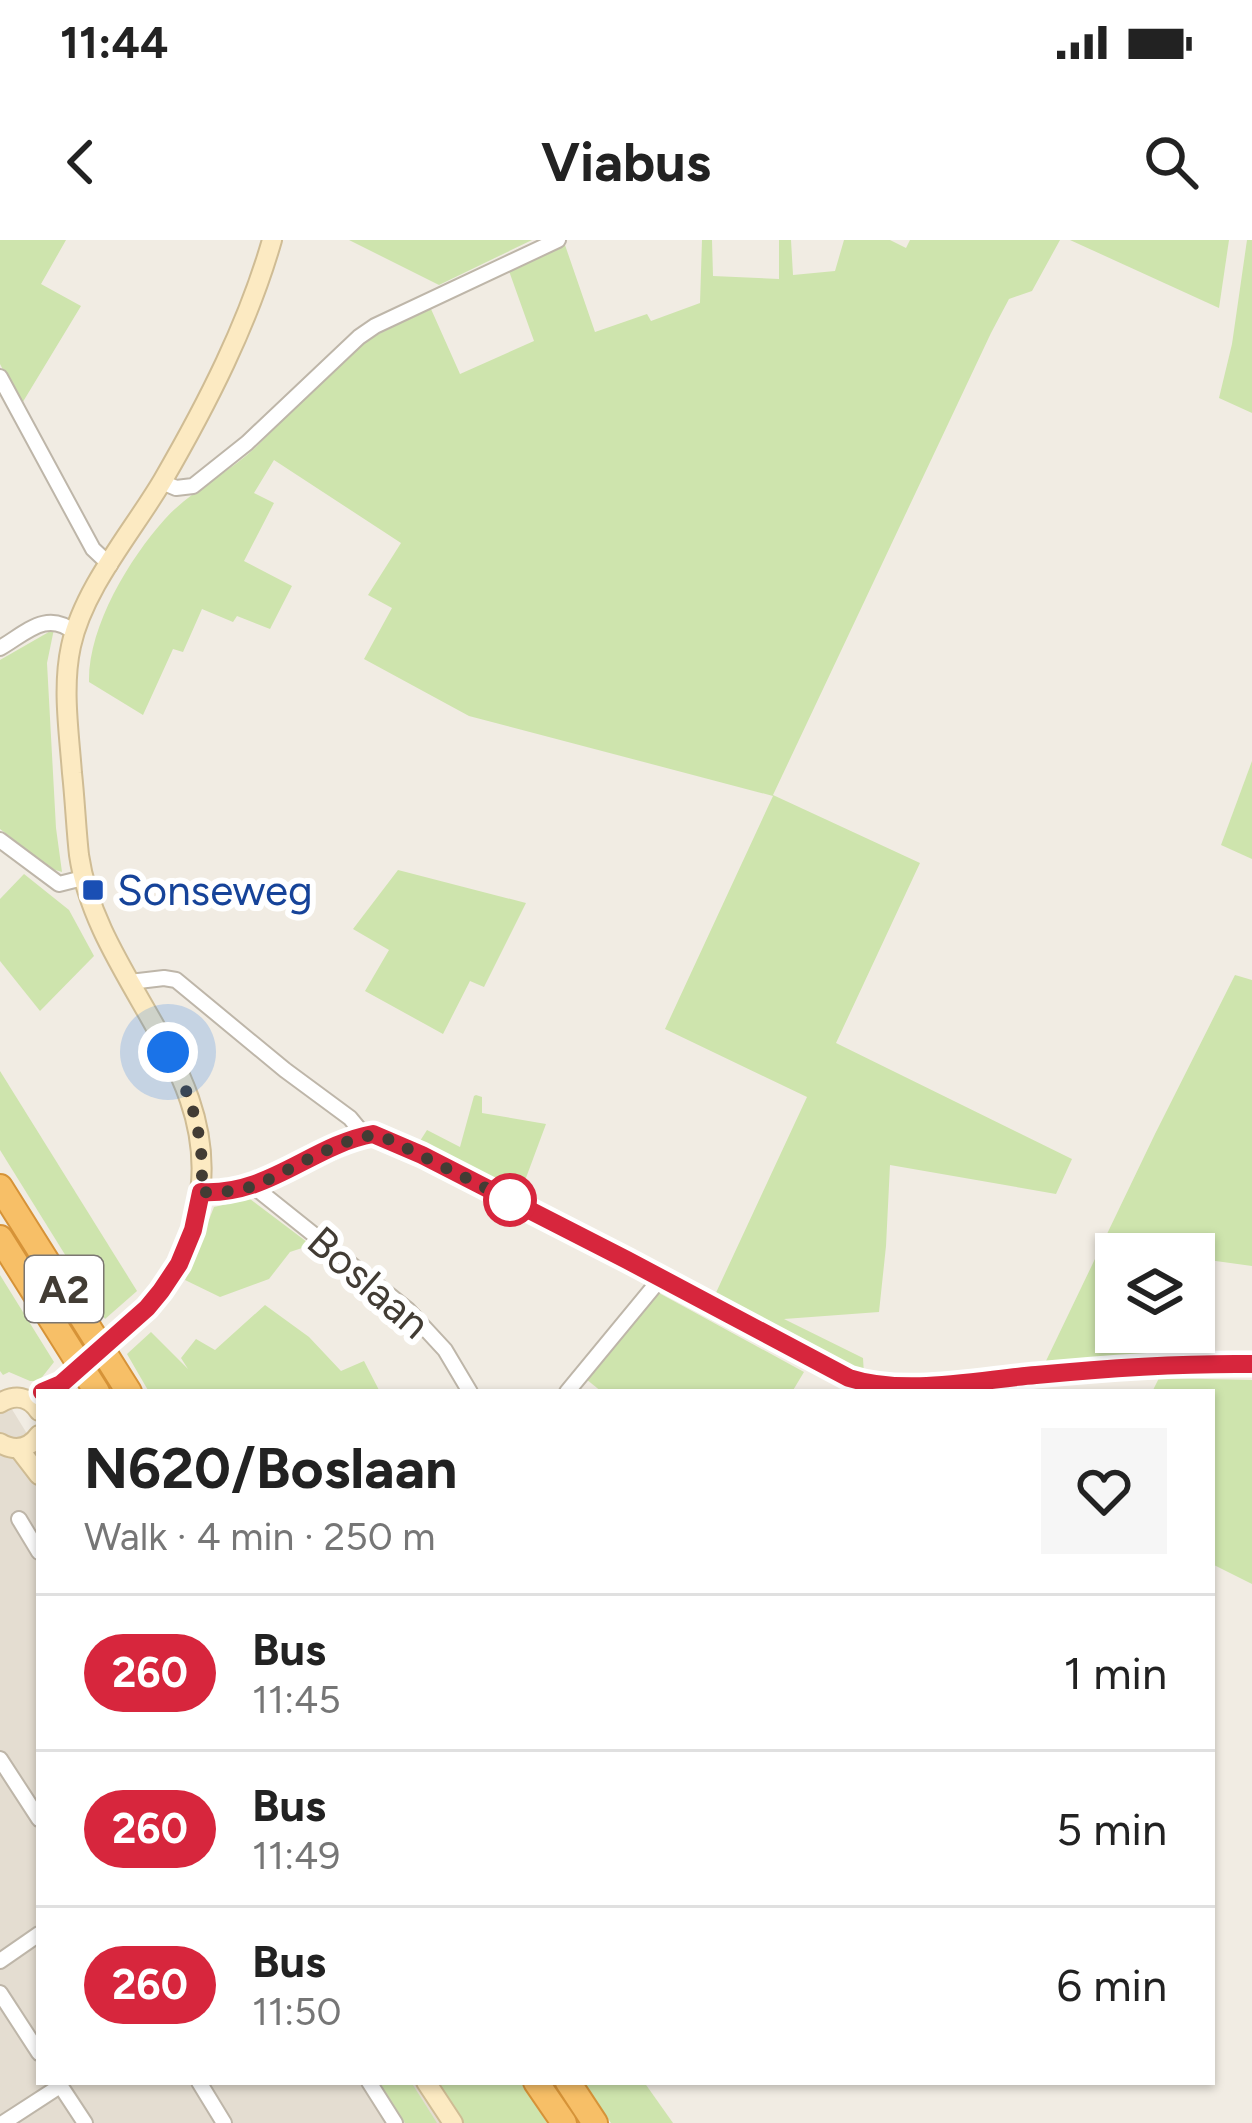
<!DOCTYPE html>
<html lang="en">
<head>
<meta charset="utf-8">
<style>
	body { margin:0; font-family:Figtree,sans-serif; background:#f6f6f6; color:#222; height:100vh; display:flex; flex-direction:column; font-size:45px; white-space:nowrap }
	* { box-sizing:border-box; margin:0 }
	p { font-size:39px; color:#767676 }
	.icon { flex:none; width:66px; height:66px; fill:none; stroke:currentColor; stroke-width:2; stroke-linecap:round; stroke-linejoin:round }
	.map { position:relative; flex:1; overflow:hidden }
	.drawer { position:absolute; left:36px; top:1149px; width:1179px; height:696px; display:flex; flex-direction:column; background:#fff; border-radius:0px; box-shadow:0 3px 9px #0004 }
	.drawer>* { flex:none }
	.badge { padding:0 24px; border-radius:39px; font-size:42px; line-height:78px }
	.buttons { position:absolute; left:1095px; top:993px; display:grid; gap:24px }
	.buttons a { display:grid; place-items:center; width:120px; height:120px; border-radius:0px; background:#fff; box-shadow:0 3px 9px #0004; font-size:60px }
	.you { position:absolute; width:60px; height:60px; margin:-30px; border:9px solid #fff; border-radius:50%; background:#1a73e8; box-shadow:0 0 0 18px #1a73e833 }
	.map>.badge { position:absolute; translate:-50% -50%; box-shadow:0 0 0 6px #fff }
	.round { display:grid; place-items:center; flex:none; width:126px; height:126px; border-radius:0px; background:#f6f6f6 }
	.headline { display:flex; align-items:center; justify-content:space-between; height:204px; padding:0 48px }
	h1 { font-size:57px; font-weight:700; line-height:90px }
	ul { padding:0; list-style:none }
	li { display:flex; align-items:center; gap:36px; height:156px; padding:0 48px; border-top:3px solid #e0e0e0 }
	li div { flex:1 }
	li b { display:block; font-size:45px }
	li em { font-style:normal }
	li .badge { min-width:132px; font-weight:700; text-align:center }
	.status { display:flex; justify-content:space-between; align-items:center; height:84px; padding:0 60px; background:#fff; direction:ltr }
	.status svg { height:33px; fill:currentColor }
	header { display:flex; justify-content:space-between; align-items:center; height:156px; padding:0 48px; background:#fff; font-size:54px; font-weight:700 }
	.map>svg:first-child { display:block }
	.residential { fill:#e4ddd1 }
	.green { fill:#cee4ad }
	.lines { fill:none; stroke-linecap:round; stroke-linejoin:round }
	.street-casing { stroke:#beb6a9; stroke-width:18 }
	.secondary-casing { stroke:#cfbc94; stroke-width:22 }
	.highway-casing { stroke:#d69338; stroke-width:28 }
	.street { stroke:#fff; stroke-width:14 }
	.secondary { stroke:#fceac2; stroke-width:18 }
	.highway { stroke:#f7bf67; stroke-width:24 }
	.secondary-bridge-casing { stroke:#cfbc94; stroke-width:22; stroke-linecap:butt }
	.secondary-bridge { stroke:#fceac2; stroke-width:18 }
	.line-casing { stroke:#fff; stroke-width:27 }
	.line { stroke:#d7263d; stroke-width:18 }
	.walk { stroke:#423c34; stroke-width:12; stroke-dasharray:0 21.6 }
	.transit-dot { fill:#1a4fb4; stroke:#fff; stroke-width:4.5 }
	.stop-dot { fill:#fff; stroke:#d7263d; stroke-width:6 }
	.labels { text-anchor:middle; stroke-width:12; stroke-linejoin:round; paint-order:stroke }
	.shield { fill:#fff; stroke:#7b7671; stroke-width:3 }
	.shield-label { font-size:39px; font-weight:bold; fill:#423c34 }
	.transit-label { font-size:42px; fill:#164399; stroke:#fff; text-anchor:start }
	.street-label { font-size:42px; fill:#423c34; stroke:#fff }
</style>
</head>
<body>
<div class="status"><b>11:44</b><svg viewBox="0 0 49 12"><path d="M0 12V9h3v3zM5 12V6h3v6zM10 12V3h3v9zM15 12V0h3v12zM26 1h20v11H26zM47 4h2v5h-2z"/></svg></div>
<header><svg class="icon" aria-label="back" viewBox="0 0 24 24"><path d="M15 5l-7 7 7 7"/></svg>Viabus<svg class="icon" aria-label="search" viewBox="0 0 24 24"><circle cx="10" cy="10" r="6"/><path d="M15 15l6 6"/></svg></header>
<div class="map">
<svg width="1252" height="1883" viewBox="0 0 1252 1883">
	<rect width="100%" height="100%" fill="#f1ece3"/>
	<path class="residential" d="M0 1150 39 1213V1842H431L456 1883H0Z"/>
	<g class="green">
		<path d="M0 0H66L41 44 81 66 21 165 0 124Z"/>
		<path d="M349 0H532L439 45Z"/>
		<path d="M702 0H712L713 36 779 39V0H791L793 35 835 31 844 0H890L906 8 910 0H1060L1032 51 1009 59 991 93 773 555 920 623 836 803 1072 919 1056 954 890 925 886 1006 879 1072 784 1079 863 1118 864 1135 714 1057 807 857 665 789 773 556 469 476 364 419 392 368 368 355 401 303 274 220 254 253 274 263 244 321 292 346 270 389 237 376 233 382 202 369 183 412 173 409 143 475 89 442C88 387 129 319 165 279 192 249 231 232 259 204 290 174 318 141 351 113 374 93 404 82 431 69L460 134 534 101 509 31 565 5 595 92 647 74 651 81 700 63Z"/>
		<path d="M1070 0H1229L1219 68Z"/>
		<path d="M1247 0H1252V173L1219 158 1232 104Z"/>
		<path d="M54 389 47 423 56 588 62 632 52 629 0 589V420Z"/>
		<path d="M1252 521V619L1221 605Z"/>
		<path d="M398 630 526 663 484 747 470 741 443 794 365 751 389 710 353 689Z"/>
		<path d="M24 634 69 670 94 716 40 771 0 721V659Z"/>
		<path d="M1235 735 1252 740V1026L1194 1018V1014H1116V1092H1155L1150 1116 1045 1123 1155 894Z"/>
		<path d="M0 831 137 1051 105 1079 0 910Z"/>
		<path d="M476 855 482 857V873L546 884 520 954 420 901 427 890 460 907 474 856Z"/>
		<path d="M250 959 311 1005 290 1012 269 1039 220 1057 185 1040 214 967Z"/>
		<path d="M0 1035 54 1122 39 1141H30L9 1132 3 1135 0 1131Z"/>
		<path d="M659 1053 804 1132 792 1152H602L586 1139Z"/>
		<path d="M265 1065 309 1097 341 1131 364 1121 380 1152H149L127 1114 151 1092 188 1129 181 1118 196 1099 215 1110Z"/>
		<path d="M1159 1138 1252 1140V1344L1212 1324V1152H1152Z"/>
		<path d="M378 1842H411L437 1883H405Z"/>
		<path d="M435 1842H521L547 1883H460Z"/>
		<path d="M584 1842H644L673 1883H611Z"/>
	</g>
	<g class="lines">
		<defs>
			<g id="street">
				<path d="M0 137 93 309 110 325"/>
				<path d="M162 242 176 248 193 246 247 203 359 97 375 86 558 0"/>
				<path d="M0 408C26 393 47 369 75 393"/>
				<path d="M0 600 59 644 83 638"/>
				<path d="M130 742 164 738 176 740 285 830 350 878 364 895"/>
				<path d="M253 946 408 1070 445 1110 470 1152"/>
				<path d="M567 1152 661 1038"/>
				<path d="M19 1279 39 1312"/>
				<path d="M0 1519 39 1579"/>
				<path d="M0 1721 39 1694"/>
				<path d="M0 1753 39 1813"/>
				<path d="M58 1842 85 1883"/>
				<path d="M199 1842 224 1883"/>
				<path d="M369 1842 395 1883"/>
				<path d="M3 1883 60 1846"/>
			</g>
			<g id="secondary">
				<path d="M201 952 253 946 351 901 373 894 422 915 627 1020 849 1139C902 1155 971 1140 1026 1136 1102 1129 1176 1123 1252 1124"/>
				<path d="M129 1084C164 1052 187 1016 197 969 228 834 97 741 79 615 76 588 75 560 72 533 69 492 62 447 71 406 84 347 133 291 163 240 207 164 248 84 272 0"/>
				<path d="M42 1152 60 1144"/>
				<path d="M0 1163C15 1154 29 1156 39 1171"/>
				<path d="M0 1203C15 1212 29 1209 39 1195"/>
				<path d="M19 1209 39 1235"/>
				<path d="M426 1842 453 1883"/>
			</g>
			<g id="highway">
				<path d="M0 947 129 1152"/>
				<path d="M0 998 97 1152"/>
				<path d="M536 1842 564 1883"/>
				<path d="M568 1842 595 1883"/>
			</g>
		</defs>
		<use href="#street" class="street-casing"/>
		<use href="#secondary" class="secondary-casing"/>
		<use href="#highway" class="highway-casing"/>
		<use href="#street" class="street"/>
		<use href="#secondary" class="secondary"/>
		<use href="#highway" class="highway"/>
		<defs>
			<path id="secondary-bridge" d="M60 1144 129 1084"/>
		</defs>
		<use href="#secondary-bridge" class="secondary-bridge-casing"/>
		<use href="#secondary-bridge" class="secondary-bridge"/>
	</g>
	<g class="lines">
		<defs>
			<path id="line" d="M42 1152 61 1144 147 1068 161 1051 179 1024 193 990 201 952C269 956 312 905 373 894L422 915 627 1020 849 1138C905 1156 978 1140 1036 1135 1108 1128 1179 1123 1252 1124"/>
		</defs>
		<use href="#line" class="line-casing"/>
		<use href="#line" class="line"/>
		<path class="walk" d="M168 812C192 857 206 900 201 952 219 953 241 951 258 944 288 932 353 890 382 896L510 960"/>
	</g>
	<rect class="transit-dot" x="81" y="638" width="24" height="24" rx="6"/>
	<circle class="stop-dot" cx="510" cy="960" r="24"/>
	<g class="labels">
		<rect class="shield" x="25" y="1016" width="78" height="66" rx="9"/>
		<g class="shield-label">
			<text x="64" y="1063">A2</text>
		</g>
		<g class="transit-label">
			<text x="117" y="665">Sonseweg</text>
		</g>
		<g class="street-label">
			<text transform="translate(369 1042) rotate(41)" y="15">Boslaan</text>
		</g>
	</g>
</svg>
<div class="buttons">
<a><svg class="icon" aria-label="layers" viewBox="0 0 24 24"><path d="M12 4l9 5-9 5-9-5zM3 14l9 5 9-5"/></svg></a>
</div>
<div class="you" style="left:168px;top:812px"></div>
<section class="drawer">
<div class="headline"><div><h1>N620/Boslaan</h1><p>Walk · 4 min · 250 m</p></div><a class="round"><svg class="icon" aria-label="heart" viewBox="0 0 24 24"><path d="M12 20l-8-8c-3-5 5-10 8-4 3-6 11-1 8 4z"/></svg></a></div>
<ul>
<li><span class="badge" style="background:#d7263d;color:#fff">260</span><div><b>Bus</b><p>11:45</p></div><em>1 min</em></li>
<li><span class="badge" style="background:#d7263d;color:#fff">260</span><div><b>Bus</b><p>11:49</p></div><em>5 min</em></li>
<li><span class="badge" style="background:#d7263d;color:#fff">260</span><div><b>Bus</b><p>11:50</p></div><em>6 min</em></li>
</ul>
</section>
</div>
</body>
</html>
